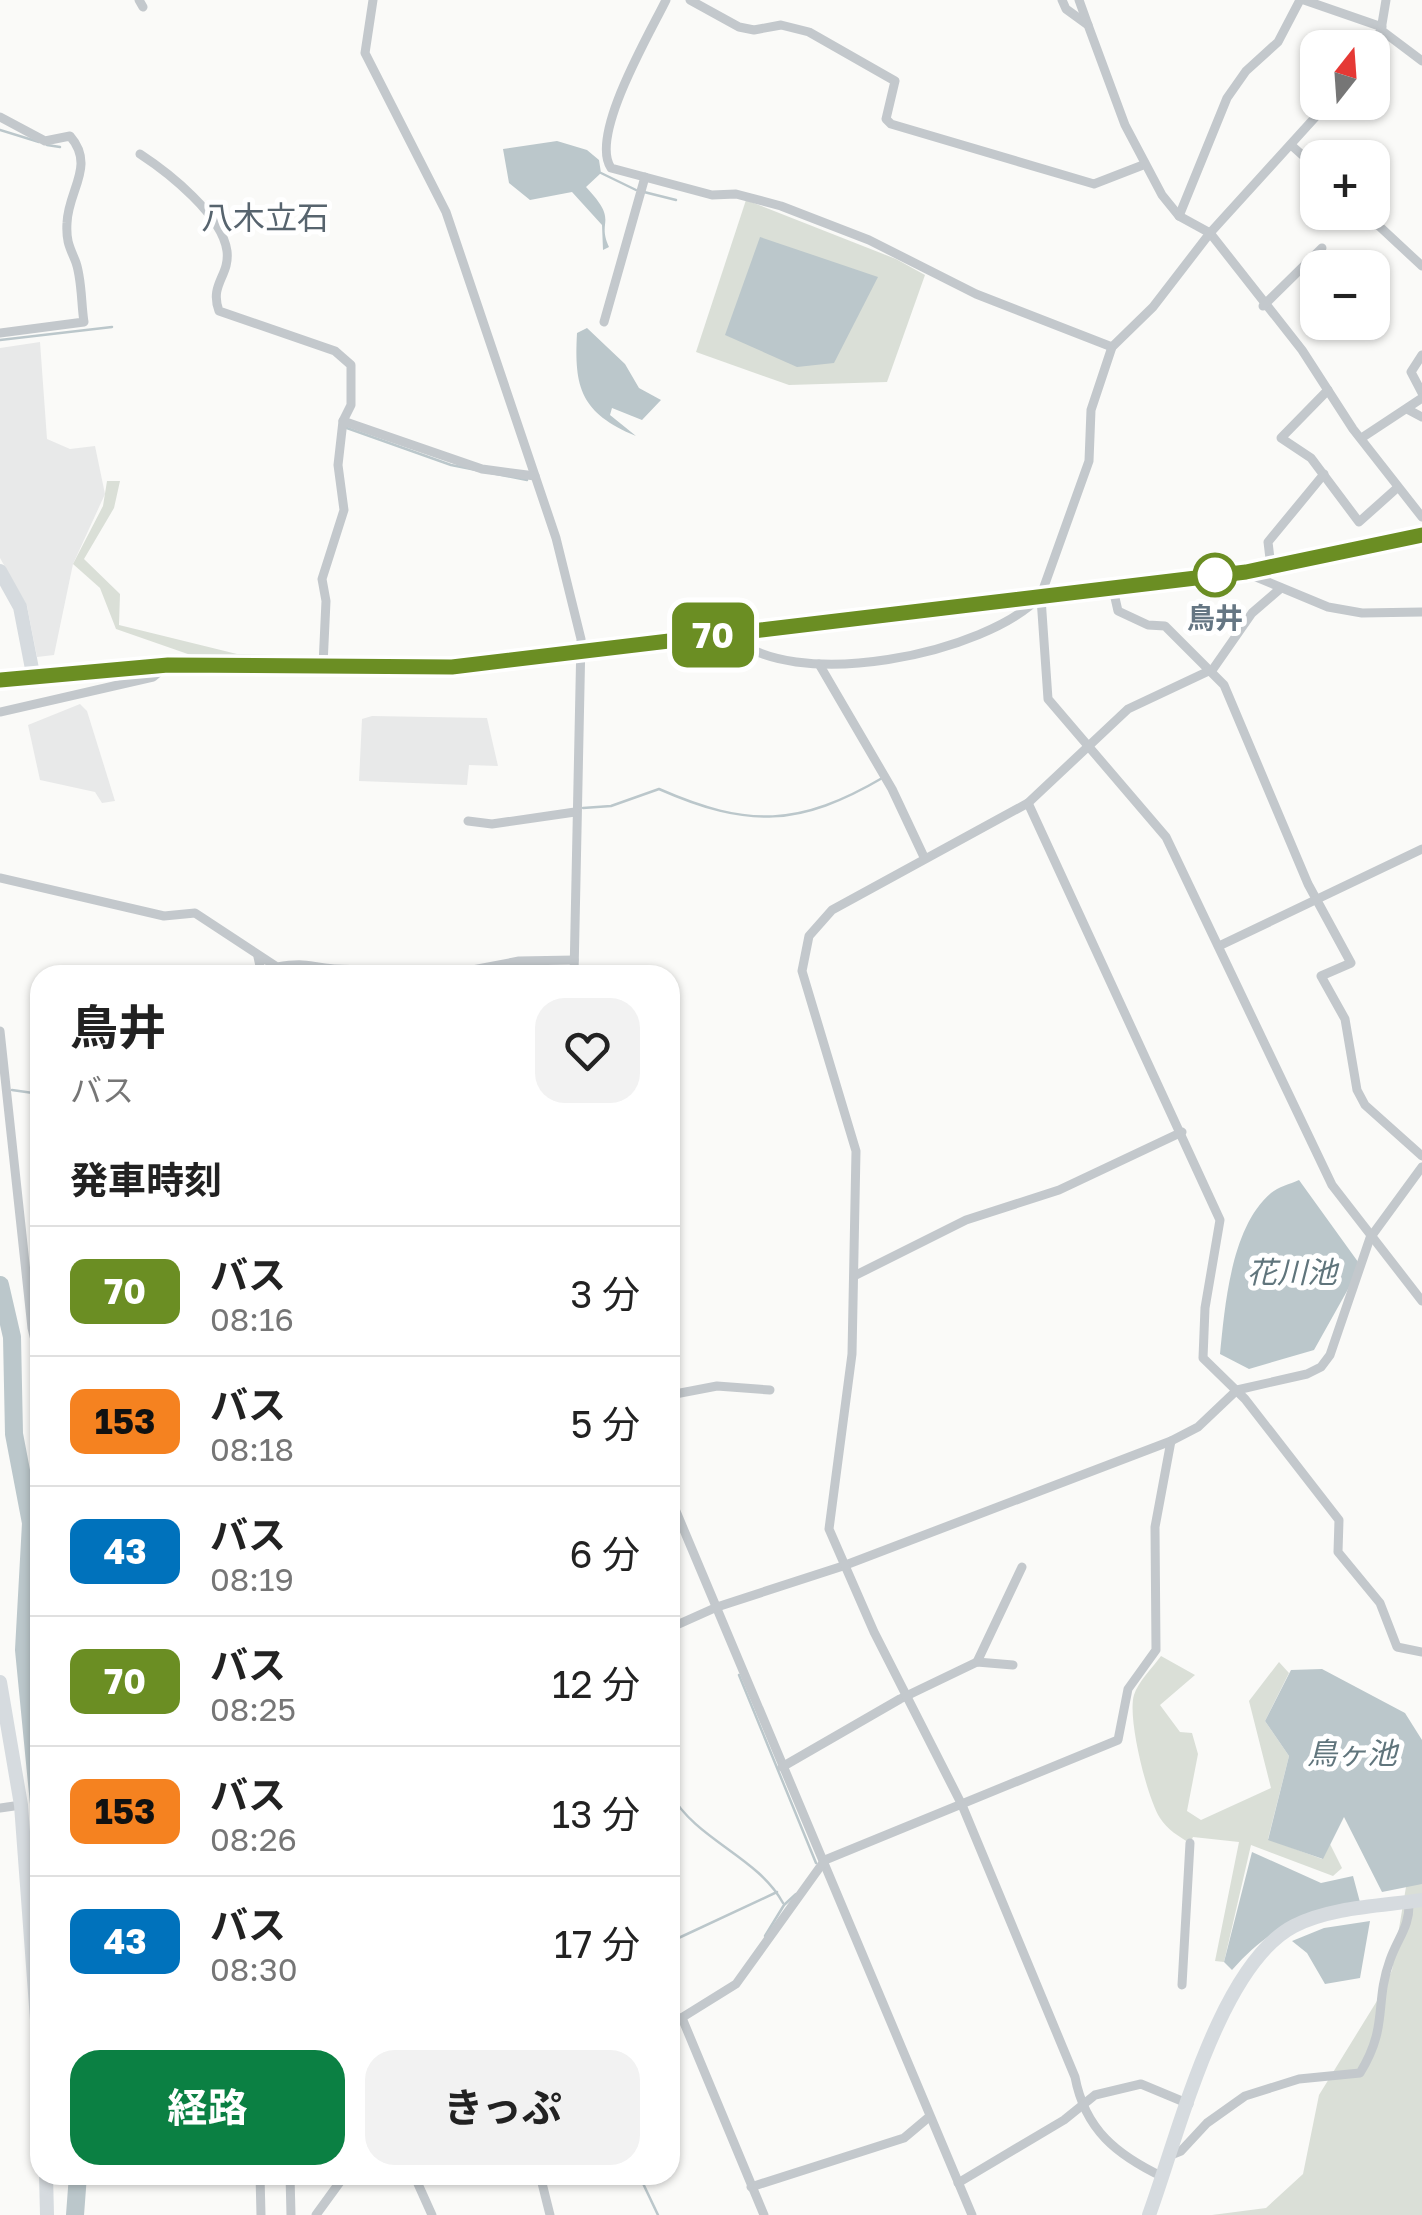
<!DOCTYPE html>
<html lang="ja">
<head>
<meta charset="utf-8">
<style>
	body { margin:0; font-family:"Golos Text","Noto Sans JP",sans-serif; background:#f2f2f2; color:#222; height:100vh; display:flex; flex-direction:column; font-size:38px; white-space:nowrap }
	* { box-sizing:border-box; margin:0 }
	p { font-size:32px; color:#767676 }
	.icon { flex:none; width:55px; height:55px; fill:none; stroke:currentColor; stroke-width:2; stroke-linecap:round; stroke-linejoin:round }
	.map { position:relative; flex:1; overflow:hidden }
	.sheet { position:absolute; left:30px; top:965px; width:650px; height:1220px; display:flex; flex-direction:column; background:#fff; border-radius:30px; box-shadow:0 2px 8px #0004 }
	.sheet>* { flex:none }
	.badge { padding:0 20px; border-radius:15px; font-size:35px; line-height:65px }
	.needle { width:65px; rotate:17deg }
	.controls { position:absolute; left:1300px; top:30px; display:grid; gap:20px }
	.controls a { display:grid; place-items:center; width:90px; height:90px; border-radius:20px; background:#fff; box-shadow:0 2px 8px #0004; font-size:50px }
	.map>.badge { position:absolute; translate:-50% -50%; box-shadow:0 0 0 5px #fff }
	h2 { padding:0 40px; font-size:38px; line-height:90px }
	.round { display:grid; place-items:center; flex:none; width:105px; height:105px; border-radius:30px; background:#f2f2f2 }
	.overview { display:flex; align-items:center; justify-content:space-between; height:170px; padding:0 40px }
	h1 { font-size:48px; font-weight:700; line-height:75px }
	.action { display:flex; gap:20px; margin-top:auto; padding:20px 40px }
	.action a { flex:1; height:115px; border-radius:30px; background:#0b8043; color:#fff; font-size:40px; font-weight:700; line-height:115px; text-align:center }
	.action a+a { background:#f2f2f2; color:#222 }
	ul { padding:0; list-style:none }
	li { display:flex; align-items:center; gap:30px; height:130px; padding:0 40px; border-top:2px solid #e0e0e0 }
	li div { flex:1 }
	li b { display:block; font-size:38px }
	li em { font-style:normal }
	li .badge { min-width:110px; font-weight:700; text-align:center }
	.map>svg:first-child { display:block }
	.built { fill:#e8e9e9 }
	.green { fill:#dadfd7 }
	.water { fill:#bbc7cb }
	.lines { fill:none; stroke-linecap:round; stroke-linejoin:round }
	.stream { stroke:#bbc7cb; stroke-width:2.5 }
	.river { stroke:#bbc7cb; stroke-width:18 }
	.street { stroke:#c3c8cc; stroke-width:9 }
	.secondary { stroke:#d6dbdf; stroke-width:14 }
	.highway { stroke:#d6dbdf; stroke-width:18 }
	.line-casing { stroke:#fff; stroke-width:22 }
	.line { stroke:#6b8e23; stroke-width:15 }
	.stop-dot { fill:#fff; stroke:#6b8e23; stroke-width:5 }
	.labels { text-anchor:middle; stroke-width:10; stroke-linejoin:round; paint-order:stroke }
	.stop-label { font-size:28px; font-weight:bold; fill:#657683; stroke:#fff }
	.water-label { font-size:30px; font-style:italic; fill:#60757c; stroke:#fff }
	.quarter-label { font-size:32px; fill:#57646e; stroke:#fff }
</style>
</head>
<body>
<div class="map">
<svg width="1422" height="2215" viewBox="0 0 1422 2215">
	<rect width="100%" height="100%" fill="#fafaf8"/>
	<g class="built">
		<path d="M40 342 47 439 70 449 95 446 105 494 73 564 54 655 37 657 27 606 0 558V348Z"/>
		<path d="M80 704 87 711 115 801 102 803 95 792 40 780 28 725Z"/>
		<path d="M372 716 487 718 498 766 469 765 467 785 359 781 362 719Z"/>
	</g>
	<g class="green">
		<path d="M746 200 896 259 925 275 887 382 789 385 696 352Z"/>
		<path d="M107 481H120L114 508 84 559 120 594 119 625 237 654 320 656 319 663 205 660 116 629 100 588 73 564 103 506Z"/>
		<path d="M1161 1656 1195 1675 1160 1705 1180 1732 1192 1733 1198 1754 1187 1811 1201 1820 1271 1788 1249 1701 1279 1662 1289 1673 1265 1721 1289 1756 1268 1839 1322 1859 1330 1844 1342 1868 1333 1876 1251 1845 1224 1962 1215 1961 1239 1842 1193 1837 1190 1843C1179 1837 1167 1829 1160 1818 1147 1798 1127 1717 1134 1695 1138 1682 1153 1667 1161 1656Z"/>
		<path d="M1422 1873V2215H1212L1266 2208 1303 2174 1319 2095 1380 1996 1392 1970 1406 1887Z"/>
	</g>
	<g class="water">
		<path d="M557 141 587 150 599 160 601 173 586 187C620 223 596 219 609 247L603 250 602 225 572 192 530 200 509 183 503 149Z"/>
		<path d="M760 237 878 277 834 363 797 367 725 335Z"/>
		<path d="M587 328 625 364 639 388 661 400 642 420 612 408 610 415 636 436C581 413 574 388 577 333Z"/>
		<path d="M1299 1180 1361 1266 1314 1350 1249 1369 1220 1354C1225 1305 1231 1227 1271 1193 1278 1187 1290 1184 1299 1180Z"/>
		<path d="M1322 1669 1405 1713 1422 1740V1884L1382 1892 1344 1817 1323 1859 1268 1840 1289 1756 1265 1721 1291 1670Z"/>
		<path d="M1252 1852 1321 1883 1353 1876 1361 1906C1303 1913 1271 1926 1232 1970L1224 1962Z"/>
		<path d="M1370 1921 1360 1978 1325 1984 1307 1953 1292 1941 1324 1928Z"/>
	</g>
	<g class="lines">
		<g class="stream">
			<path d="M0 130 39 142"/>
			<path d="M47 145 60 147"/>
			<path d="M601 173 636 190"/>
			<path d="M644 192 676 200"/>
			<path d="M0 340 112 327"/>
			<path d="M344 427 451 465 527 480"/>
			<path d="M583 808 611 806 659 789C748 828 799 827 884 777"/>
			<path d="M12 1090 40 1094"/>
			<path d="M739 1675 816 1863"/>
			<path d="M670 1793C697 1841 757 1856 783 1903"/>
			<path d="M765 1936 784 1905 796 1894"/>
			<path d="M670 1942 777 1892"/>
			<path d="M639 2175 658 2215"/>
		</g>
		<g class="river">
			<path d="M0 1285 12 1337 14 1434 31 1523 24 1650 40 1814"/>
			<path d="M75 2215 78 2175"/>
		</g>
		<g class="street">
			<path d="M139 0 143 7"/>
			<path d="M373 0 365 53 446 212 556 538 581 639 574 975"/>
			<path d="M666 0C650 33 589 136 611 168L712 195 736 194 781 206 869 240 976 294 1112 347"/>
			<path d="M690 0 739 27 754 30 781 25 809 32 895 81 886 119 891 124 1094 184 1143 165"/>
			<path d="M1062 0 1066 9 1088 25 1125 125 1162 195 1179 216 1210 233 1302 350 1353 429 1422 517"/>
			<path d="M1079 0 1088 25"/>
			<path d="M1304 0 1382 27"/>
			<path d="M1381 30 1422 61"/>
			<path d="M1371 48 1381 30 1386 0"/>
			<path d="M0 117 45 141 70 136C96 166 68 190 67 223 66 240 69 246 75 260 82 276 81 304 84 322L0 333"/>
			<path d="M1291 145 1318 169"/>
			<path d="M140 154C169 173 222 215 227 251 230 276 209 284 219 311L335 351 351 365V405L343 421 338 465 344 510 322 579 326 601 323 665"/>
			<path d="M1364 212 1422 266"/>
			<path d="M1179 216 1227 98 1246 71 1278 42 1300 0"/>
			<path d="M1263 306 1322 248"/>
			<path d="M604 322 645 177"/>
			<path d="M1422 355 1411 372 1422 393"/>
			<path d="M1328 390 1281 438 1311 458 1359 522 1397 488"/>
			<path d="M1407 409 1422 417"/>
			<path d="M343 421 482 469 535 476"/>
			<path d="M1363 437 1422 398"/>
			<path d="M1271 567 1268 542 1324 474"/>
			<path d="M1249 574 1328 607 1362 613 1422 612"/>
			<path d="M1113 589 1118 611 1148 625 1165 626 1224 685 1308 884 1351 963 1321 976 1345 1019 1357 1090 1365 1105 1422 1156"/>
			<path d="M1041 598 1048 699 1166 837 1332 1185 1422 1301"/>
			<path d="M730 634C789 695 989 654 1041 595L1089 461 1091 410 1112 347 1153 307 1210 233 1329 102"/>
			<path d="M819 664 892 789 924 857"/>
			<path d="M0 712 153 677 165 667"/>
			<path d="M1028 803 1220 1220 1205 1308 1203 1358 1245 1399 1339 1520 1338 1552 1380 1603 1397 1647 1422 1652"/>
			<path d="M468 821 492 824 575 812"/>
			<path d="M0 878 164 916 195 913 277 967C307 962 308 967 334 969 362 971 368 966 400 975"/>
			<path d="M1219 946 1422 849"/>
			<path d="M258 957 262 975"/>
			<path d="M446 975 519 961 574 960"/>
			<path d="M0 1031 32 1328 40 1361"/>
			<path d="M856 1275 966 1220 1059 1190 1182 1132"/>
			<path d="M670 1395 717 1386 770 1390"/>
			<path d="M670 1497 972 2215"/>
			<path d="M670 1628 717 1607 843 1566 1171 1441 1198 1427 1237 1390 1307 1374 1321 1367 1330 1355 1370 1238 1422 1167"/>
			<path d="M977 1662 1022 1567"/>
			<path d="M782 1767 900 1699 977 1662 1013 1665"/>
			<path d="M0 1808 21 1805"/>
			<path d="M1182 1985 1190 1843"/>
			<path d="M670 2004 677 2021"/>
			<path d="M682 2018 764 2215"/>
			<path d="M670 2025 736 1984 825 1860 1118 1740 1128 1689 1156 1650 1155 1527 1171 1441"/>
			<path d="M1171 2155 1181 2151 1207 2123 1245 2096 1299 2079 1360 2073C1389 2026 1374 2004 1390 1960 1398 1937 1410 1927 1409 1902"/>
			<path d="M260 2175 261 2215"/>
			<path d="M290 2175 291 2215"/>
			<path d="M414 2175 432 2215"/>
			<path d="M540 2175 550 2215"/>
			<path d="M1163 2177C1117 2155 1085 2130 1075 2077L962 1805 874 1632 829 1529 852 1354 856 1151 802 971 809 936 832 910 1028 803 1128 709 1213 669 1252 613 1281 588"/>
			<path d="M958 2183 1064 2120 1095 2095 1141 2084 1189 2104"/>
			<path d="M751 2187 904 2138 929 2117"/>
			<path d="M316 2215 345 2175"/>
		</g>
		<g class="secondary">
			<path d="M0 571 20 607 33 674"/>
			<path d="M0 1682 21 1805 40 2060"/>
			<path d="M46 2175 47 2215"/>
			<path d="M1149 2215C1178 2136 1219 1965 1294 1926 1331 1907 1382 1906 1422 1900"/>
		</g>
		<path class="highway" d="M0 680 168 665 452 667 1246 572 1422 535"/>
	</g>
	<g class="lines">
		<defs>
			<path id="line" d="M0 680 168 665 452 667 1246 572 1422 535"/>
		</defs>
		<use href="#line" class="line-casing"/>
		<use href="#line" class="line"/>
	</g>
	<circle class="stop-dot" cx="1215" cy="575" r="20"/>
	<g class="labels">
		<g class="stop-label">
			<text x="1215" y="628">鳥井</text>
		</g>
		<g class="water-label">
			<text x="1292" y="1283">花川池</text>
			<text x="1352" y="1764">鳥ヶ池</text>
		</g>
		<g class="quarter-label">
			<text x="265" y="229">八木立石</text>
		</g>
	</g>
</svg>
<div class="controls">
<a><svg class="needle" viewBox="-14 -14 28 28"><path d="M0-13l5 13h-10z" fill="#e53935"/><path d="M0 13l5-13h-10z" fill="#767676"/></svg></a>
<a>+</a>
<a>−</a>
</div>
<b class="badge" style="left:713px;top:635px;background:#6b8e23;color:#fff">70</b>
<section class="sheet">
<div class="overview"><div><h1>鳥井</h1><p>バス</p></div><a class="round"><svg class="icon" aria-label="heart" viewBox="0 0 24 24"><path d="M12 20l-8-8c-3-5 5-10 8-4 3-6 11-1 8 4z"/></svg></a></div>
<h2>発車時刻</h2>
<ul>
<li><span class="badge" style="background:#6b8e23;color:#fff">70</span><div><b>バス</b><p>08:16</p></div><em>3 分</em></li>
<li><span class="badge" style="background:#f58220;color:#111">153</span><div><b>バス</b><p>08:18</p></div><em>5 分</em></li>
<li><span class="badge" style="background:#0072bc;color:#fff">43</span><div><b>バス</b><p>08:19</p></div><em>6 分</em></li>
<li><span class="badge" style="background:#6b8e23;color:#fff">70</span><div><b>バス</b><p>08:25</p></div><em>12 分</em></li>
<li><span class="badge" style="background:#f58220;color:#111">153</span><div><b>バス</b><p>08:26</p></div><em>13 分</em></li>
<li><span class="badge" style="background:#0072bc;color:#fff">43</span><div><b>バス</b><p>08:30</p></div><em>17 分</em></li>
</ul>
<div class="action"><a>経路</a><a>きっぷ</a></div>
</section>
</div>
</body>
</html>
